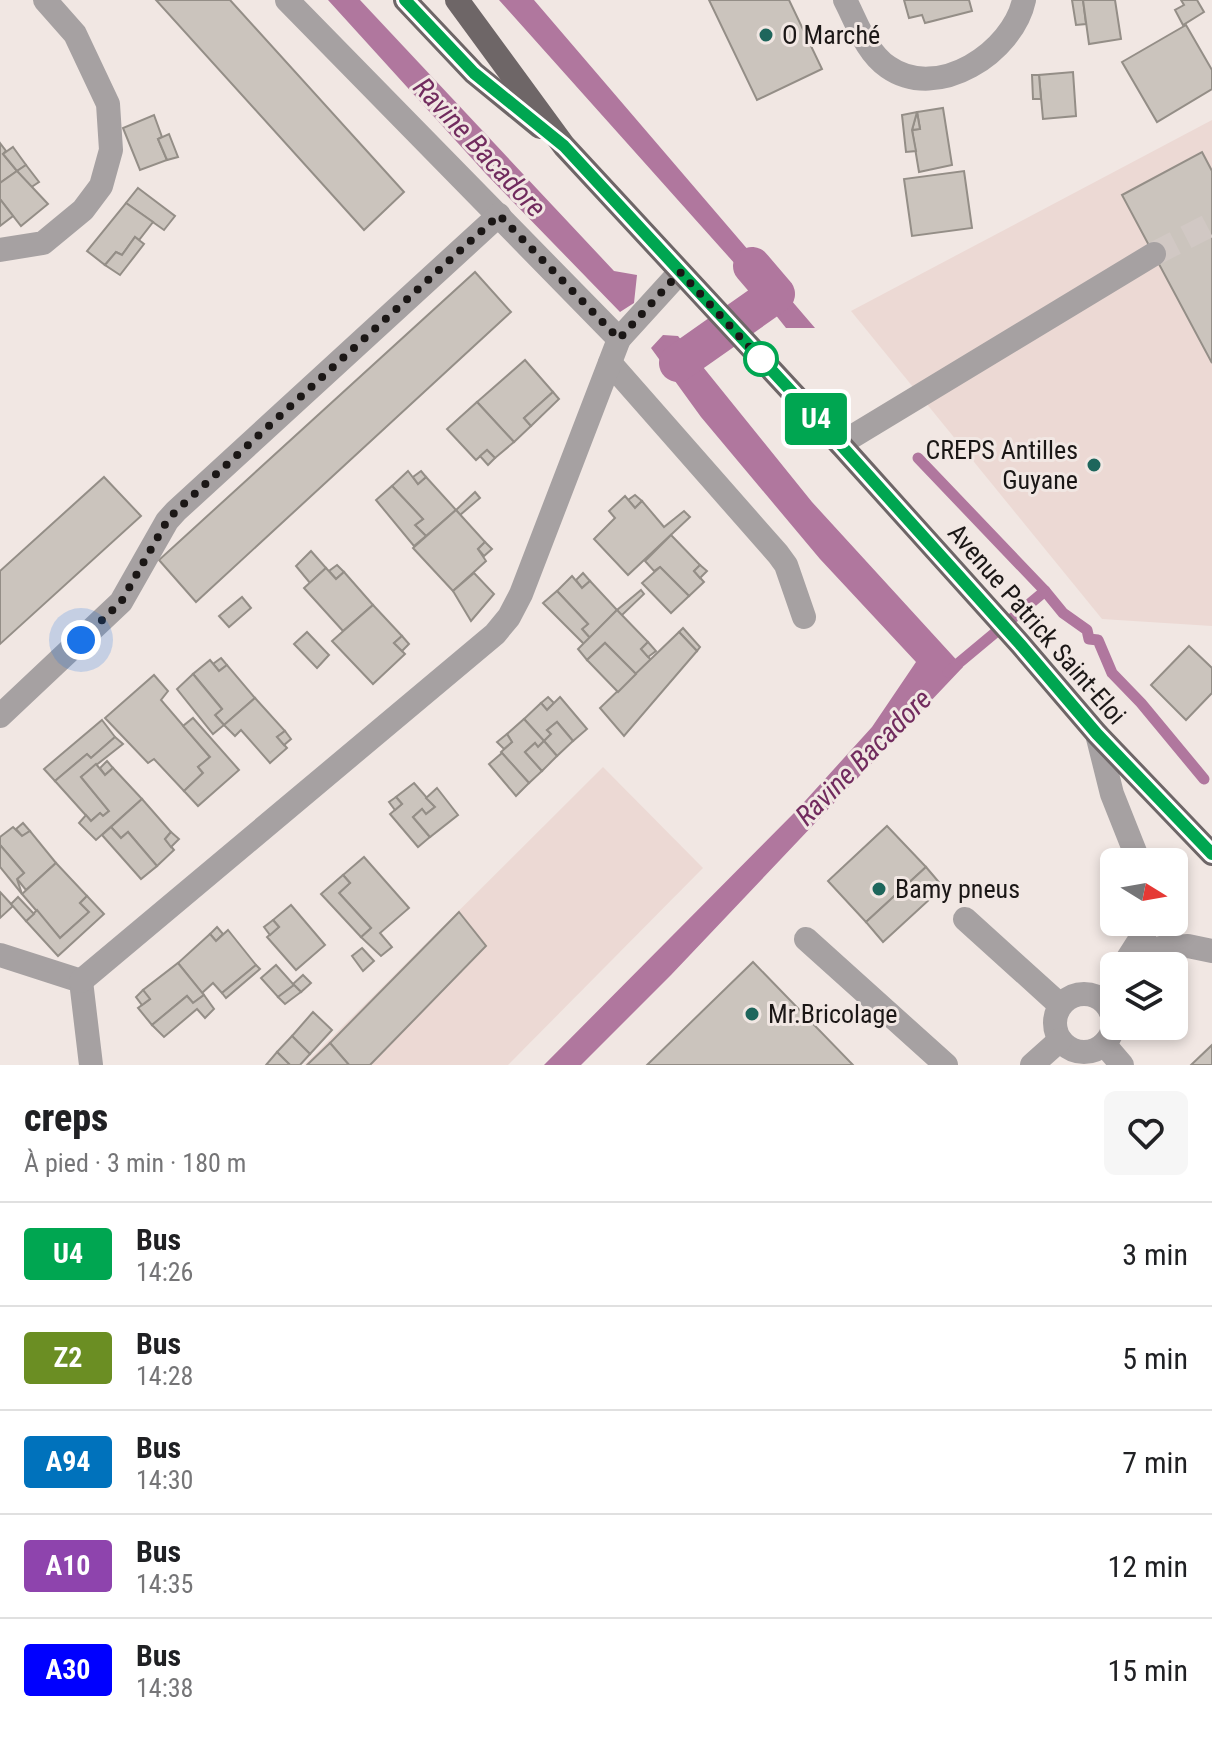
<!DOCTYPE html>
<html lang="fr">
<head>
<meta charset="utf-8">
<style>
	body { margin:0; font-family:"Roboto Condensed",sans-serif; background:#f6f6f6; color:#202124; height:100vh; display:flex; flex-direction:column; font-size:30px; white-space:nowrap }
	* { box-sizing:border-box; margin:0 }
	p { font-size:26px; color:#757577 }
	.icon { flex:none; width:44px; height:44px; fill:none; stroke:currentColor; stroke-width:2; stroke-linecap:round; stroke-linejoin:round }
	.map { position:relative; height:1065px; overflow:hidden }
	.details { display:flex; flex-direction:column; background:#fff; flex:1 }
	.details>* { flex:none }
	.badge { padding:0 16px; border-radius:6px; font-size:28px; line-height:52px }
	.needle { width:52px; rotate:101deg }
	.controls { position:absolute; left:1100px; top:848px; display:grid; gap:16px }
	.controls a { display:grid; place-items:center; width:88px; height:88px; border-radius:12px; background:#fff; box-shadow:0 4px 12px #0003; font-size:40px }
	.you { position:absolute; width:40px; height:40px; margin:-20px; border:6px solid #fff; border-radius:50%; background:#1a73e8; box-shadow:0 0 0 12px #1a73e833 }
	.map>.badge { position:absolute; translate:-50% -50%; box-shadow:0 0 0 4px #fff }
	.round { display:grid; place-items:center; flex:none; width:84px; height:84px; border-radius:12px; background:#f6f6f6 }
	.head { display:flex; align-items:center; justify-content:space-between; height:136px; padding:0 24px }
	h1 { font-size:38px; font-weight:800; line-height:60px }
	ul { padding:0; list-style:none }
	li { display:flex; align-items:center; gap:24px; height:104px; padding:0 24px; border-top:2px solid #e0e0e0 }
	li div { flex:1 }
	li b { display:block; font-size:30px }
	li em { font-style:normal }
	li .badge { min-width:88px; font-weight:700; text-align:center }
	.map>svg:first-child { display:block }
	.built { fill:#ecd9d4 }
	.water { fill:#b0779e }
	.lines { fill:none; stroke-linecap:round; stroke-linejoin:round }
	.stream { stroke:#b0779e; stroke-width:11 }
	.canal { stroke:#b0779e; stroke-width:38 }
	.building { fill:#cbc4bd; stroke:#948e87; stroke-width:2 }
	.minor-tunnel { stroke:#d1c8c4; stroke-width:24; stroke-dasharray:24 12; stroke-linecap:butt }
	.minor { stroke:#a6a1a2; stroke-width:24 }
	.major { stroke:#6e6667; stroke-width:24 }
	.line-casing { stroke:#fff; stroke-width:18 }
	.line { stroke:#00a651; stroke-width:12 }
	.walk { stroke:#1b1716; stroke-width:8; stroke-dasharray:0 14.4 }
	.poi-dot { fill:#1e665c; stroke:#f1e7e3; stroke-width:3 }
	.stop-dot { fill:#fff; stroke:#00a651; stroke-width:4 }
	.labels { text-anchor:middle; stroke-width:6; stroke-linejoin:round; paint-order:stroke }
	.poi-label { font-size:26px; fill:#1b1716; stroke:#f1e7e3; text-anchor:start }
	.street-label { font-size:26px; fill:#1b1716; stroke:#f1e7e3 }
	.water-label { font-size:28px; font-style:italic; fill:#712b5e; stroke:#f1e7e3 }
</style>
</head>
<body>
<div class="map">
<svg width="1212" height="1065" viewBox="0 0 1212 1065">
	<rect width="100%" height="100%" fill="#f1e7e3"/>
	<g class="built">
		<path d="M1212 120V626L1102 619 851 311Z"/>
		<path d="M603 767 703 868 508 1065H304Z"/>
	</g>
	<g class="water">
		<path d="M328 0H360L614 271 637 275 634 303 620 312 486 174Z"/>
		<path d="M499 0H534L815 328H786L736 265Z"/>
		<path d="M663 335 678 336 812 502 963 667 671 975 581 1065H544L796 811 872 727 916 662 820 559 701 417 651 348Z"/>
	</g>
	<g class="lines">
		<g class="stream">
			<path d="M918 458 1045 591 948 672"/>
			<path d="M1045 591 1063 613 1087 630 1089 639 1098 640 1112 673 1141 703 1204 779"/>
		</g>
		<path class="canal" d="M678 363 776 294 752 266"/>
	</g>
	<g class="building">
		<path d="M156 0H230L404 192 364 230Z"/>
		<path d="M709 0H789L822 69 757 100Z"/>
		<path d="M904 0H969L972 11 925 23 922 15 909 18Z"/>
		<path d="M1072 0H1083L1086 24 1076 25Z"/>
		<path d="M1083 0H1115L1121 39 1089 44Z"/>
		<path d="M1181 0H1197L1204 12 1183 25 1175 10 1184 5Z"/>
		<path d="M1186 25 1212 70V89L1157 122 1122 62Z"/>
		<path d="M1073 72 1076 116 1043 119 1039 75Z"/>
		<path d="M1032 75H1039L1041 99H1033Z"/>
		<path d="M943 108 952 165 919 172 912 130 920 129 917 112Z"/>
		<path d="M917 112 920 129 912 130Z"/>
		<path d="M917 112 912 130 916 151 906 152 902 115Z"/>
		<path d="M154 115 162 137 158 139 167 160 140 170 123 128Z"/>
		<path d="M169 134 178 157 167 160 158 139Z"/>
		<path d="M0 143 6 151 3 154 17 171 0 183Z"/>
		<path d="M13 147 26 165 17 171 3 154Z"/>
		<path d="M1202 152 1212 171V363L1122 195Z"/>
		<path d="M26 165 39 182 30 188 17 171Z"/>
		<path d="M17 171 48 204 21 226 0 199V183Z"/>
		<path d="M964 171 972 228 912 236 904 179Z"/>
		<path d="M138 188 175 216 164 230 126 203Z"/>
		<path d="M0 199 13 216 0 226Z"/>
		<path d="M126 203 153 222 139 240 135 237 122 255 116 252 105 265 87 251Z"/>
		<path d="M135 237 144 244 120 275 105 265 116 252 122 255Z"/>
		<path d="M475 272 511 312 196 602 159 560Z"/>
		<path d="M525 360 553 392 524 418 531 426 514 442 477 402Z"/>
		<path d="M553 392 559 399 531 426 524 418Z"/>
		<path d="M477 402 514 442 495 458 487 450 476 460 447 429Z"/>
		<path d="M487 450 495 458 488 465 480 456Z"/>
		<path d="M408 471 418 484 426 477 456 510 426 536 415 525 423 519 392 486Z"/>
		<path d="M421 471 426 477 418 484 413 477Z"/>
		<path d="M104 477 141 516 0 644V571Z"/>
		<path d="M392 486 423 519 415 525 426 536 414 546 376 500Z"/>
		<path d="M475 492 480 498 460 515 456 510Z"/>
		<path d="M635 495 642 501 635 508 628 500Z"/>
		<path d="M625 496 635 508 642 501 664 527 684 511 690 517 628 575 594 539 615 518 609 511Z"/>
		<path d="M456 510 485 542 478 549 486 561 453 591 413 548Z"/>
		<path d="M671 535 700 565 694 571 704 582 689 596 660 567 654 571 645 561Z"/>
		<path d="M485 542 492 549 484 556 478 549Z"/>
		<path d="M311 551 326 568 310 583 296 566Z"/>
		<path d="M337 565 344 572 336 579 329 571Z"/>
		<path d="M700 565 707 571 700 578 694 571Z"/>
		<path d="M660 567 689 596 671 613 642 583Z"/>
		<path d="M326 568 336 579 344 572 373 605 343 631 304 588Z"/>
		<path d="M474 573 494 594 471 621 453 591Z"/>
		<path d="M583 573 590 581 582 588 576 580Z"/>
		<path d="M572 576 582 588 590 581 617 610 590 638 582 629 588 624 557 591Z"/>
		<path d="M641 590 644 594 621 616 617 610Z"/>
		<path d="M557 591 588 624 582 629 590 638 584 644 543 603Z"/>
		<path d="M242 597 251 608 229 627 219 616Z"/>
		<path d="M373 605 402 636 394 643 405 654 373 684 332 641Z"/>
		<path d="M617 610 648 642 641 649 651 660 636 674 605 643 587 660 578 649Z"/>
		<path d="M683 628 700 647 697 651 679 632Z"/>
		<path d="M307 632 329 655 317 668 294 644Z"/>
		<path d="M679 632 697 651 624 736 600 708Z"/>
		<path d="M402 636 409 644 402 651 394 643Z"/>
		<path d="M648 642 656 651 648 657 641 649Z"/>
		<path d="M605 643 636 674 618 692 587 660Z"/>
		<path d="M1189 646 1212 668V693L1186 720 1151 685Z"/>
		<path d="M221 658 227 665 219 671 213 664Z"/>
		<path d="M210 660 219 671 227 665 255 698 224 725 215 715 222 709 193 674Z"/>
		<path d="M193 674 222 709 215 715 224 725 213 734 177 689Z"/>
		<path d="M154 675 168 691 161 700 210 757 198 767 203 773 184 791 154 759 148 763 105 718Z"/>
		<path d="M548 697 554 703 547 710 541 703Z"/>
		<path d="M560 697 587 729 573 741 557 722 547 730 551 734 544 741 524 719 541 703 547 710Z"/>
		<path d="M255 698 285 731 277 737 287 748 270 763 241 730 235 736 224 725Z"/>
		<path d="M193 718 239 770 198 806 184 791 203 773 198 767 210 757 183 726Z"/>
		<path d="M524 719 544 741 538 747 535 743 525 752 542 771 529 783 501 752 512 742 507 734Z"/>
		<path d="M102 720 115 737 91 758 87 754 55 781 44 769Z"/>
		<path d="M557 722 573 741 557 756 544 741 551 734 547 730Z"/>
		<path d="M285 731 291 739 284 745 277 737Z"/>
		<path d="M507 734 512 742 504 749 497 742Z"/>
		<path d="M115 737 123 744 81 777 109 811 103 816 100 813 91 821 55 781 87 754 91 758Z"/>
		<path d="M544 741 557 756 542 771 525 752 535 743 538 747Z"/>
		<path d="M502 753 529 783 516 796 489 764Z"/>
		<path d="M107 761 113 768 105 775 100 768Z"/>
		<path d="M96 764 105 775 113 768 142 799 96 840 79 823 86 815 91 821 100 813 103 816 109 811 81 777Z"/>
		<path d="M414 783 435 807 426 814 422 809 413 817 430 837 418 847 390 814 402 804 396 797Z"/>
		<path d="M437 788 458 815 430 837 413 817 422 809 426 814 435 807 426 798Z"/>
		<path d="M396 797 402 804 395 810 389 802Z"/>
		<path d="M142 799 171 832 165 839 174 850 157 866 128 832 121 838 111 827Z"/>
		<path d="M23 823 30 831 22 836 16 829Z"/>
		<path d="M887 826 926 867 866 922 828 881Z"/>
		<path d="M13 827 22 836 30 831 56 863 26 890 17 879 24 873 0 845V837Z"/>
		<path d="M111 827 121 838 128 832 157 866 141 879 102 835Z"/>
		<path d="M171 832 179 839 171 847 165 839Z"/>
		<path d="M0 845 24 873 17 879 22 894 0 867Z"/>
		<path d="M364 857 409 908 380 933 392 947 381 956 361 937 371 928 339 893 350 883 343 875Z"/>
		<path d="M56 863 87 896 80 903 89 912 60 938 22 894Z"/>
		<path d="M926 867 943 887 883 942 866 922Z"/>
		<path d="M343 875 350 883 339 893 371 928 361 937 321 894Z"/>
		<path d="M0 892 13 906 0 918Z"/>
		<path d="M87 896 104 914 58 956 26 921 37 910 60 938 89 912 80 903Z"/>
		<path d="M18 897 34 914 26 921 11 904Z"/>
		<path d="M291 905 325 945 296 970 267 937 279 927 273 920Z"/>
		<path d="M459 912 486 946 370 1065H349L330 1043Z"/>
		<path d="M273 920 279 927 270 935 264 927Z"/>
		<path d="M217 927 223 934 216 941 210 934Z"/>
		<path d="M228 930 256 965 222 993 213 983 202 993 178 963 210 934 216 941Z"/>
		<path d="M362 948 374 961 363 971 352 956Z"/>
		<path d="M753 962 853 1065H647Z"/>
		<path d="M178 963 204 995 193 1003 187 996 152 1025 138 1008 150 999 143 990Z"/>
		<path d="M256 965 260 969 226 998 222 993Z"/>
		<path d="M276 965 294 985 278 997 261 978Z"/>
		<path d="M303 975 311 983 301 992 293 984Z"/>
		<path d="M294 985 301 992 285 1004 278 997Z"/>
		<path d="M143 990 150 999 142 1005 136 997Z"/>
		<path d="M204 995 214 1009 205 1018 197 1009 164 1037 152 1025 187 996 193 1003Z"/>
		<path d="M313 1012 332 1030 310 1054 292 1036Z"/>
		<path d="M292 1036 310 1054 300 1065H290L277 1052Z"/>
		<path d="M330 1043 349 1065H307Z"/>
		<path d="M1212 1045V1065H1191Z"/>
		<path d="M277 1052 290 1065H266Z"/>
	</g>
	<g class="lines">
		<path class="minor-tunnel" d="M1154 254 1212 224"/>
		<g class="minor">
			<path d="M287 0 619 339"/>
			<path d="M845 0C857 23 866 52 888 67 938 102 1013 52 1024 0"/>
			<path d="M0 250 43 243 83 210 101 186 111 150 108 104 75 34 45 0"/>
			<path d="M610 363 778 554 786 565 804 617"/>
			<path d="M840 444 1154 254"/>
			<path d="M0 716 121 602 167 521 176 511 499 215"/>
			<path d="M1097 734 1112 794 1139 862"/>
			<path d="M965 919 1060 1005"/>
			<path d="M806 939 946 1065"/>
			<path d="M0 955 81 981 91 1065"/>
			<path d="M1123 966 1146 930 1147 922"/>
			<path d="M1142 966 1160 948 1188 946 1212 951"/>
			<path d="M81 981 495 634 509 617 521 594 619 339 680 272"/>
			<circle cx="1084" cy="1023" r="29"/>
			<path d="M1104 1044 1122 1065"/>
			<path d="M1032 1065 1060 1040"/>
		</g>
		<g class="major">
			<path d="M405 0 474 73 540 127"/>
			<path d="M457 0 564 146 840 444 1020 644 1097 734 1212 854"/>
		</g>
	</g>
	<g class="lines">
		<defs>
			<path id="line" d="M405 0 474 73 564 146 840 444 1020 644 1097 734 1212 854"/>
		</defs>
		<use href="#line" class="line-casing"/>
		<use href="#line" class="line"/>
		<path class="walk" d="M81 640 121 602 167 521 176 511 499 215 619 339 680 272 763 362 761 359"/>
	</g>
	<g class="poi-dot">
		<circle cx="766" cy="35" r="8"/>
		<circle cx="1094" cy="465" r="8"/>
		<circle cx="879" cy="889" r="8"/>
		<circle cx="752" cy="1014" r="8"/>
	</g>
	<circle class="stop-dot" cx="761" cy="359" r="16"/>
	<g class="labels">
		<g class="poi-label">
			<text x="782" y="44">O Marché</text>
			<text x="1078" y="459" text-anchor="end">CREPS Antilles<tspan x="1078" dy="30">Guyane</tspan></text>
			<text x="895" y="898">Bamy pneus</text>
			<text x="768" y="1023">Mr.Bricolage</text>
		</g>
		<g class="street-label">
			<text transform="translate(1037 624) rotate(49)" y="9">Avenue Patrick Saint-Eloi</text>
		</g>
		<g class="water-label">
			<text transform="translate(480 147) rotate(47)" y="10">Ravine Bacadore</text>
			<text transform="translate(863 757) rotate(-45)" y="10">Ravine Bacadore</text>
		</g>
	</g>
</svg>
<div class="controls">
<a><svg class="needle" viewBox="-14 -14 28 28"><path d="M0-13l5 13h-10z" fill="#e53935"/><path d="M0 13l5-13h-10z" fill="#757577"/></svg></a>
<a><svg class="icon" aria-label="layers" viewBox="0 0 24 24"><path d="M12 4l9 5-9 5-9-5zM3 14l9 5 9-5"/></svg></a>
</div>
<div class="you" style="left:81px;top:640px"></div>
<b class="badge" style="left:816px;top:419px;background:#00a651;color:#fff">U4</b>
</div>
<section class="details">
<div class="head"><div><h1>creps</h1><p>À pied · 3 min · 180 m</p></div><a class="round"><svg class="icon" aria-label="heart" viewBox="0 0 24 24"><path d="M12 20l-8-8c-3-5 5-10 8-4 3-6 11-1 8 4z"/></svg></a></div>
<ul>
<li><span class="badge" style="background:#00a651;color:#fff">U4</span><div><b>Bus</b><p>14:26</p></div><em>3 min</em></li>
<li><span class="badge" style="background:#6b8e23;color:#fff">Z2</span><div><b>Bus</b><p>14:28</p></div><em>5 min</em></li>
<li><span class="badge" style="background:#0072bc;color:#fff">A94</span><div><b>Bus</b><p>14:30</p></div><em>7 min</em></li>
<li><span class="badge" style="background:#8e44ad;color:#fff">A10</span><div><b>Bus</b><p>14:35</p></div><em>12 min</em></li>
<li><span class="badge" style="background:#00f;color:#fff">A30</span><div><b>Bus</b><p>14:38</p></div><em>15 min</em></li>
</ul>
</section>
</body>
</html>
